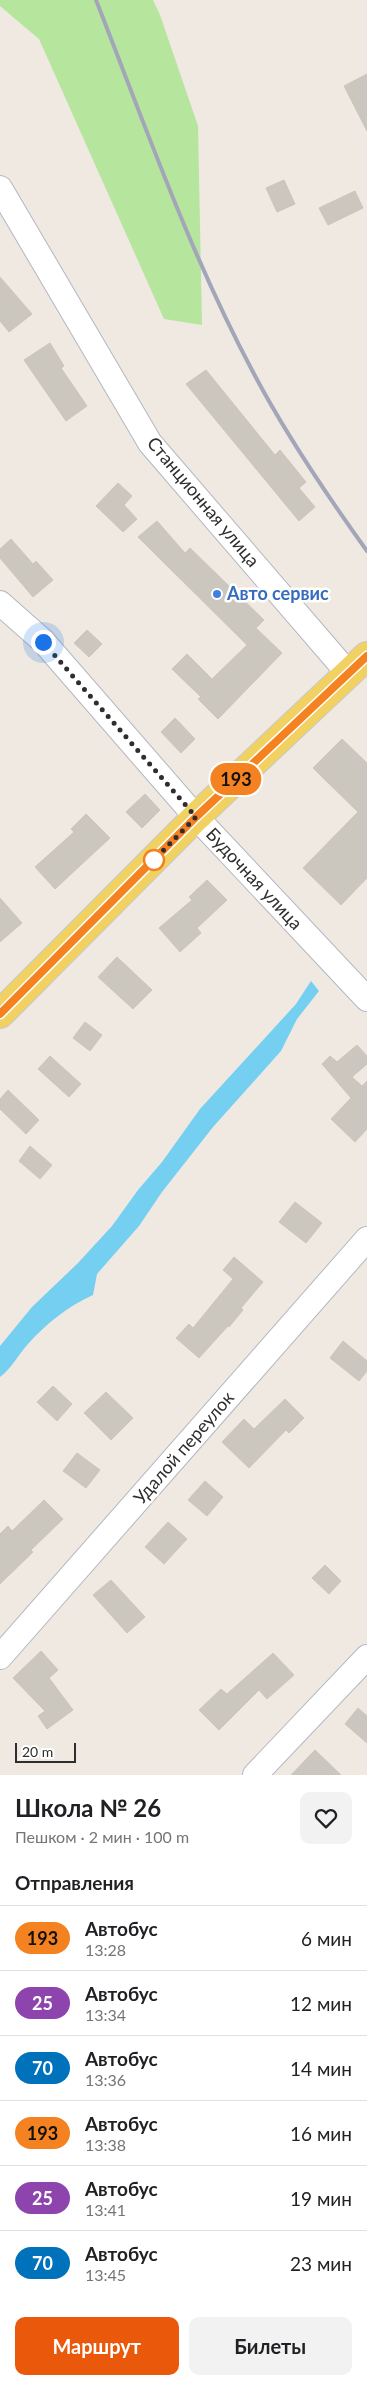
<!DOCTYPE html>
<html lang="ru">
<head>
<meta charset="utf-8">
<style>
	body { margin:0; font-family:Lato,sans-serif; background:#f2f2f2; color:#202124; height:100vh; display:flex; flex-direction:column; font-size:19px; white-space:nowrap }
	* { box-sizing:border-box; margin:0 }
	p { font-size:16px; color:#757577 }
	.icon { flex:none; width:28px; height:28px; fill:none; stroke:currentColor; stroke-width:2; stroke-linecap:round; stroke-linejoin:round }
	.map { position:relative; height:1775px; overflow:hidden }
	.drawer { display:flex; flex-direction:column; background:#fff; flex:1 }
	.drawer>* { flex:none }
	.badge { padding:0 10px; border-radius:16px; font-size:18px; line-height:32px }
	.scale { position:absolute; left:15px; bottom:12px; width:61px; box-sizing:border-box; padding-left:5px; border:2px solid #2e2e2e; border-top:0; font-size:14px; line-height:18px; white-space:nowrap; color:#2e2e2e; -webkit-text-stroke:4px #fff; paint-order:stroke }
	.you { position:absolute; width:25px; height:25px; margin:-12px; border:4px solid #fff; border-radius:50%; background:#1a73e8; box-shadow:0 0 0 8px #1a73e833 }
	.map>.badge { position:absolute; translate:-50% -50%; box-shadow:0 0 0 2px #fff }
	h2 { padding:0 15px; font-size:19px; line-height:45px }
	.round { display:grid; place-items:center; flex:none; width:52px; height:52px; border-radius:10px; background:#f2f2f2 }
	.headline { display:flex; align-items:center; justify-content:space-between; height:85px; padding:0 15px }
	h1 { font-size:24px; font-weight:700; line-height:38px }
	.cta { display:flex; gap:10px; margin-top:auto; padding:10px 15px }
	.cta a { flex:1; height:58px; border-radius:10px; background:#ea580c; color:#fff; font-size:20px; font-weight:700; line-height:58px; text-align:center }
	.cta a+a { background:#f2f2f2; color:#202124 }
	ul { padding:0; list-style:none }
	li { display:flex; align-items:center; gap:15px; height:65px; padding:0 15px; border-top:1px solid #e0e0e0 }
	li div { flex:1 }
	li b { display:block; font-size:19px }
	li em { font-style:normal }
	li .badge { min-width:55px; font-weight:700; text-align:center }
	.map>svg:first-child { display:block }
	.green { fill:#b6e59e }
	.water { fill:#75cff0 }
	.building { fill:#cbc7bf; stroke:#cbc5ba }
	.lines { fill:none; stroke-linecap:round; stroke-linejoin:round }
	.minor-casing { stroke:#b4b7c1; stroke-width:26 }
	.primary-casing { stroke:#c9c9c9; stroke-width:30 }
	.minor { stroke:#fff; stroke-width:24 }
	.primary { stroke:#f2d163; stroke-width:28 }
	.rail { stroke:#a3a6b8; stroke-width:4 }
	.line-casing { stroke:#fff; stroke-width:11 }
	.line { stroke:#f58220; stroke-width:8 }
	.walk { stroke:#2e2e2e; stroke-width:5; stroke-dasharray:0 9 }
	.shop-dot { fill:#3f7fe0; stroke:#fff; stroke-width:2 }
	.stop-dot { fill:#fff; stroke:#f58220; stroke-width:2.5 }
	.labels { text-anchor:middle; stroke-width:5; stroke-linejoin:round; paint-order:stroke }
	.street-label { font-size:18px; fill:#2e2e2e; stroke:#fff }
	.shop-label { font-size:18px; font-weight:bold; fill:#366cbe; stroke:#fff; text-anchor:start }
</style>
</head>
<body>
<div class="map">
<svg width="367" height="1775" viewBox="0 0 367 1775">
	<rect width="100%" height="100%" fill="#efe9e1"/>
	<path class="green" d="M0 0H153L160 15 198 126 202 325 164 319 39 39 0 6Z"/>
	<path class="water" d="M311 981 319 991 297 1019 281 1051 213 1127 162 1192 139 1226 97 1274 93 1295C68 1306 46 1324 28 1344 18 1355 12 1368 0 1377V1346L32 1307 78 1263 112 1226 138 1190 162 1162 200 1109 296 1004Z"/>
	<g class="building">
		<path d="M367 74V131L344 86Z"/>
		<path d="M284 180 295 204 277 212 266 188Z"/>
		<path d="M355 191 363 208 328 225 319 208Z"/>
		<path d="M0 277 32 314 9 332 0 321Z"/>
		<path d="M50 343 64 366 61 368 87 406 66 421 24 360Z"/>
		<path d="M206 370 275 455 280 450 306 482 299 488 315 507 299 521 186 384Z"/>
		<path d="M118 483 132 496 124 505 137 519 123 532 96 506Z"/>
		<path d="M157 521 185 553 190 548 264 620 256 628 282 653 218 719 198 699 201 697 172 669 187 654 212 679 247 645 138 537Z"/>
		<path d="M11 539 33 564 36 561 53 580 33 597 0 558V549Z"/>
		<path d="M87 630 102 644 89 657 74 643Z"/>
		<path d="M175 718 195 739 181 753 161 732Z"/>
		<path d="M342 739 367 763V878L341 905 303 868 358 812 313 768Z"/>
		<path d="M145 794 160 810 142 828 126 812Z"/>
		<path d="M86 814 110 838 55 889 35 867 74 832 71 829Z"/>
		<path d="M207 880 227 900 197 928 201 933 180 952 159 928 192 900 189 897Z"/>
		<path d="M0 898 22 923 0 942Z"/>
		<path d="M117 957 152 990 133 1009 98 977Z"/>
		<path d="M85 1022 102 1035 90 1051 73 1038Z"/>
		<path d="M357 1045 367 1056V1064L352 1077 362 1086 367 1081V1129L355 1142 331 1119 351 1098 322 1064 330 1056 337 1062Z"/>
		<path d="M50 1056 81 1084 69 1097 38 1069Z"/>
		<path d="M8 1090 39 1120 26 1134 0 1109V1099Z"/>
		<path d="M30 1146 52 1165 40 1179 19 1161Z"/>
		<path d="M295 1202 322 1223 306 1243 279 1222Z"/>
		<path d="M234 1257 263 1282 241 1308 243 1310 229 1327 228 1326 199 1358 176 1338 189 1324 193 1328 233 1279 223 1270Z"/>
		<path d="M343 1341 367 1361V1371L359 1381 330 1358Z"/>
		<path d="M53 1386 72 1404 57 1421 37 1402Z"/>
		<path d="M106 1392 133 1418 111 1440 84 1413Z"/>
		<path d="M285 1399 304 1418 289 1433 286 1430 249 1468 222 1442 244 1419 254 1429Z"/>
		<path d="M77 1453 100 1470 86 1488 63 1471Z"/>
		<path d="M205 1481 223 1497 207 1516 188 1500Z"/>
		<path d="M44 1500 63 1519 31 1550 33 1552 0 1584V1534L8 1526 12 1531Z"/>
		<path d="M168 1522 187 1539 164 1564 145 1547Z"/>
		<path d="M325 1565 341 1581 329 1594 312 1578Z"/>
		<path d="M111 1580 145 1617 127 1633 93 1595Z"/>
		<path d="M41 1651 58 1670 49 1678 73 1710 47 1729 38 1716 45 1711 13 1678Z"/>
		<path d="M273 1653 294 1675 267 1699 259 1690 219 1730 199 1710 221 1689 227 1694Z"/>
		<path d="M358 1708 367 1716V1743L345 1724Z"/>
		<path d="M315 1750 341 1775H291Z"/>
	</g>
	<g class="lines">
		<defs>
			<g id="minor">
				<path d="M0 188 150 443 348 673"/>
				<path d="M0 603 43 641 196 817 367 999"/>
				<path d="M0 1657 367 1239"/>
				<path d="M255 1775 367 1657"/>
			</g>
			<path id="primary" d="M0 1014 196 817 367 656"/>
		</defs>
		<use href="#minor" class="minor-casing"/>
		<use href="#primary" class="primary-casing"/>
		<use href="#minor" class="minor"/>
		<use href="#primary" class="primary"/>
		<path class="rail" d="M96 0C145 125 190 254 253 372 286 435 326 494 367 551"/>
	</g>
	<g class="lines">
		<defs>
			<path id="line" d="M0 1014 196 817 367 656"/>
		</defs>
		<use href="#line" class="line-casing"/>
		<use href="#line" class="line"/>
		<path class="walk" d="M43 642 196 817 154 860"/>
	</g>
	<circle class="shop-dot" cx="217" cy="594" r="5"/>
	<circle class="stop-dot" cx="154" cy="860" r="10"/>
	<g class="labels">
		<g class="street-label">
			<text transform="translate(203 502) rotate(50)" y="6">Станционная улица</text>
			<text transform="translate(254 879) rotate(47)" y="6">Будочная улица</text>
			<text transform="translate(184 1448) rotate(-49)" y="6">Удалой переулок</text>
		</g>
		<g class="shop-label">
			<text x="227" y="600">Авто сервис</text>
		</g>
	</g>
</svg>
<div class="scale">20 m</div>
<div class="you" style="left:43px;top:642px"></div>
<b class="badge" style="left:236px;top:779px;background:#f58220;color:#111">193</b>
</div>
<section class="drawer">
<div class="headline"><div><h1>Школа № 26</h1><p>Пешком · 2 мин · 100 m</p></div><a class="round"><svg class="icon" aria-label="heart" viewBox="0 0 24 24"><path d="M12 20l-8-8c-3-5 5-10 8-4 3-6 11-1 8 4z"/></svg></a></div>
<h2>Отправления</h2>
<ul>
<li><span class="badge" style="background:#f58220;color:#111">193</span><div><b>Автобус</b><p>13:28</p></div><em>6 мин</em></li>
<li><span class="badge" style="background:#8e44ad;color:#fff">25</span><div><b>Автобус</b><p>13:34</p></div><em>12 мин</em></li>
<li><span class="badge" style="background:#0072bc;color:#fff">70</span><div><b>Автобус</b><p>13:36</p></div><em>14 мин</em></li>
<li><span class="badge" style="background:#f58220;color:#111">193</span><div><b>Автобус</b><p>13:38</p></div><em>16 мин</em></li>
<li><span class="badge" style="background:#8e44ad;color:#fff">25</span><div><b>Автобус</b><p>13:41</p></div><em>19 мин</em></li>
<li><span class="badge" style="background:#0072bc;color:#fff">70</span><div><b>Автобус</b><p>13:45</p></div><em>23 мин</em></li>
</ul>
<div class="cta"><a>Маршрут</a><a>Билеты</a></div>
</section>
</body>
</html>
